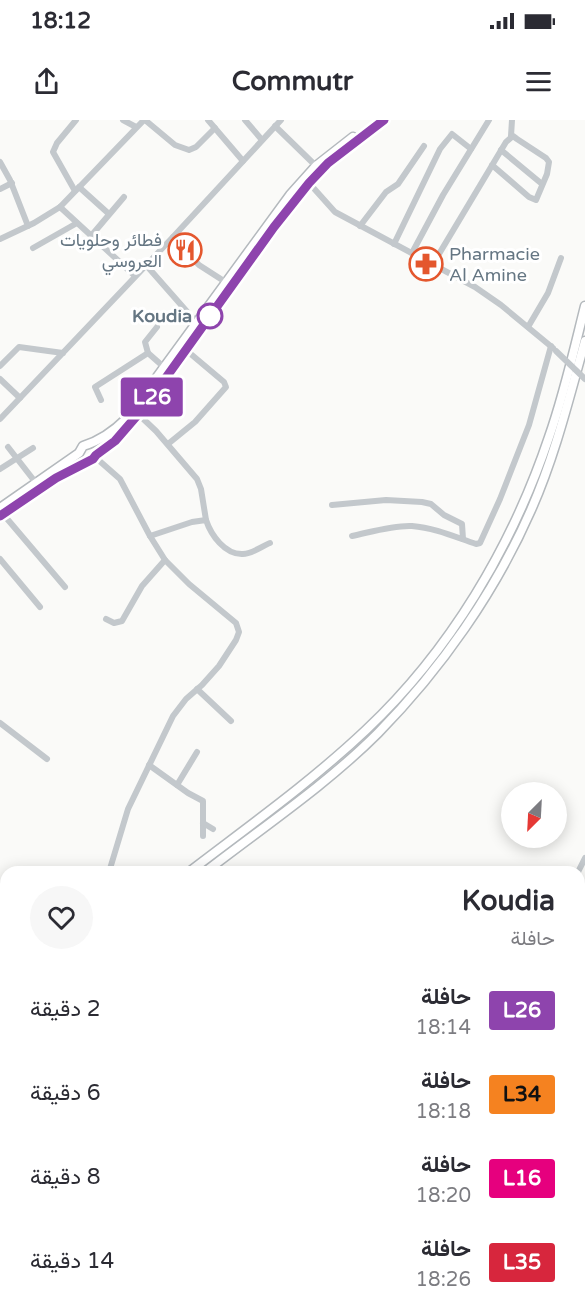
<!DOCTYPE html>
<html lang="ar">
<head>
<meta charset="utf-8">
<style>
	body { margin:0; font-family:"Varela Round",Vazirmatn,sans-serif; background:#f7f7f7; color:#2b2b33; direction:rtl; height:100vh; display:flex; flex-direction:column; font-size:22px; white-space:nowrap }
	* { box-sizing:border-box; margin:0 }
	p { font-size:20px; color:#7c7c81 }
	.icon { flex:none; width:33px; height:33px; fill:none; stroke:currentColor; stroke-width:2; stroke-linecap:round; stroke-linejoin:round }
	.map { position:relative; flex:1; overflow:hidden; direction:ltr }
	.panel { position:absolute; left:0px; top:746px; width:585px; height:452px; display:flex; flex-direction:column; background:#fff; border-radius:18px 18px 0 0; box-shadow:0 3px 15px #0003; direction:rtl }
	.panel>* { flex:none }
	.badge { padding:0 12px; border-radius:4px; font-size:21px; line-height:39px }
	.needle { width:39px; rotate:204deg }
	.tools { position:absolute; left:501px; top:662px; display:grid; gap:12px }
	.tools a { display:grid; place-items:center; width:66px; height:66px; border-radius:50%; background:#fff; box-shadow:0 3px 15px #0003; font-size:30px }
	.map>.badge { position:absolute; translate:-50% -50%; box-shadow:0 0 0 3px #fff }
	.round { display:grid; place-items:center; flex:none; width:63px; height:63px; border-radius:32px; background:#f7f7f7 }
	.summary { display:flex; align-items:center; justify-content:space-between; height:102px; padding:0 30px }
	h1 { font-size:28px; font-weight:700; line-height:45px }
	ul { padding:0; list-style:none }
	li { display:flex; align-items:center; gap:18px; height:84px; padding:0 30px }
	li div { flex:1 }
	li b { display:block; font-size:22px }
	li em { font-style:normal }
	li .badge { min-width:66px; font-weight:700; text-align:center }
	.status { display:flex; justify-content:space-between; align-items:center; height:42px; padding:0 30px; background:#fff; direction:ltr }
	.status svg { height:16px; fill:currentColor }
	header { display:flex; justify-content:space-between; align-items:center; height:78px; padding:0 30px; background:#fff; font-size:27px; font-weight:700 }
	.map>svg:first-child { display:block }
	.lines { fill:none; stroke-linecap:round; stroke-linejoin:round }
	.highway-casing { stroke:#b4b9bd; stroke-width:11 }
	.minor { stroke:#c3c8cc; stroke-width:6 }
	.highway { stroke:#fff; stroke-width:8 }
	.minor-bridge { stroke:#c3c8cc; stroke-width:6 }
	.line-casing { stroke:#fff; stroke-width:14 }
	.line { stroke:#8e44ad; stroke-width:9 }
	.stop-dot { fill:#fff; stroke:#8e44ad; stroke-width:3 }
	.labels { text-anchor:middle; stroke-width:6; stroke-linejoin:round; paint-order:stroke }
	.poi-label { font-size:18px; fill:#657683; stroke:#fff; text-anchor:end }
	.stop-label { font-size:18px; font-weight:bold; fill:#657683; stroke:#fff; text-anchor:end }
</style>
</head>
<body>
<div class="status"><b>18:12</b><svg viewBox="0 0 49 12"><path d="M0 12V9h3v3zM5 12V6h3v6zM10 12V3h3v9zM15 12V0h3v12zM26 1h20v11H26zM47 4h2v5h-2z"/></svg></div>
<header><svg class="icon" aria-label="menu" viewBox="0 0 24 24"><path d="M4 6h16M4 12h16M4 18h16"/></svg>Commutr<svg class="icon" aria-label="share" viewBox="0 0 24 24"><path d="M12 15V3M7 8l5-5 5 5M5 13v7h14v-7"/></svg></header>
<div class="map">
<svg width="585" height="1196" viewBox="0 0 585 1196">
	<rect width="100%" height="100%" fill="#fafaf8"/>
	<g class="lines">
		<defs>
			<g id="highway">
				<path d="M0 388 79 333 83 326C100 321 114 311 127 298L290 75 316 46 353 17"/>
				<path d="M0 396 56 359 93 339 96 335 115 321 147 284 274 107 309 63 328 43 384 0"/>
				<path d="M189 752C249 706 311 662 366 610 450 531 512 427 549 317 564 275 574 230 585 186"/>
				<path d="M205 752C263 707 326 665 378 613 441 549 495 472 531 390 555 336 569 278 585 221"/>
				<path d="M0 896 6 891"/>
				<path d="M0 910 6 905"/>
			</g>
		</defs>
		<use href="#highway" class="highway-casing"/>
		<g class="minor">
			<path d="M123 0 136 7"/>
			<path d="M145 0 175 25 189 30 196 27 215 8"/>
			<path d="M208 0 243 41"/>
			<path d="M245 0 262 20"/>
			<path d="M275 6 316 46"/>
			<path d="M511 16 512 0"/>
			<path d="M501 30 542 64"/>
			<path d="M0 42 10 60 28 106"/>
			<path d="M309 63 335 92 475 167 501 185 553 228"/>
			<path d="M79 67 109 94"/>
			<path d="M0 69 12 63"/>
			<path d="M75 71 53 32 57 23 76 0"/>
			<path d="M60 87 135 156"/>
			<path d="M360 106 386 72 398 64 424 26"/>
			<path d="M91 116 124 77"/>
			<path d="M173 117 199 145 227 163"/>
			<path d="M0 119 34 103 60 87 144 0"/>
			<path d="M394 124 440 29 452 14 471 29"/>
			<path d="M33 128 77 103"/>
			<path d="M412 133 443 75 489 0"/>
			<path d="M433 144 506 22 513 16 517 19 546 38 549 42 547 54 536 80 529 77 492 45"/>
			<path d="M146 145 197 203"/>
			<path d="M528 207 548 173 561 138"/>
			<path d="M148 233 145 222 157 207"/>
			<path d="M0 246 19 227 63 233"/>
			<path d="M0 259 20 278"/>
			<path d="M101 280 95 267 148 233 165 248"/>
			<path d="M138 294 156 311 197 359 201 369 206 400"/>
			<path d="M0 299 173 117 281 0"/>
			<path d="M168 324 195 302 226 267 224 262 186 230"/>
			<path d="M8 327 36 363"/>
			<path d="M95 337 120 359 150 416 165 440 189 464 236 503 239 512 236 520 219 546 202 565 186 579 173 596 128 689 109 752"/>
			<path d="M0 349 33 328"/>
			<path d="M332 385 386 380 422 382 431 384 444 395 462 404 463 419"/>
			<path d="M3 394 65 467"/>
			<path d="M150 416 192 402 206 400C211 415 225 435 243 434 252 434 262 426 270 423"/>
			<path d="M352 416C371 412 393 405 412 406 435 408 455 417 476 424L480 423 500 379 529 305 551 226"/>
			<path d="M0 439 40 487"/>
			<path d="M106 499 114 503 122 501 142 466 165 440"/>
			<path d="M197 569 231 601"/>
			<path d="M0 603 47 639"/>
			<path d="M149 645 188 673 203 681V716"/>
			<path d="M177 665 197 632"/>
			<path d="M203 703 213 709"/>
			<path d="M578 752 585 738"/>
			<path d="M0 777 6 778"/>
			<path d="M579 941 585 959"/>
		</g>
		<use href="#highway" class="highway"/>
		<path class="minor-bridge" d="M556 231 585 259"/>
	</g>
	<g class="lines">
		<defs>
			<path id="line" d="M0 396 56 358 93 339 96 335 115 321 147 284 274 107 309 63 328 43 384 0"/>
		</defs>
		<use href="#line" class="line-casing"/>
		<use href="#line" class="line"/>
	</g>
	<defs>
		<symbol id="restaurant-ring" viewBox="-11 -11 22 22"><circle r="9.5" fill="#fff" stroke="#e4572e" stroke-width="1.5"/><path d="M-5-6h1v4h1v-4h1v4h1v-4h1v5L-1.5 .5V6h-2V.5L-5-1ZM5-6V6H3V1.5H1.5Q1.5-4 5-6Z" fill="#e4572e"/></symbol>
		<symbol id="pharmacy-ring" viewBox="-11 -11 22 22"><circle r="9.5" fill="#fff" stroke="#e4572e" stroke-width="1.5"/><path d="M-2-6h4v4h4v4h-4v4h-4v-4h-4v-4h4Z" fill="#e4572e"/></symbol>
	</defs>
	<g fill-rule="evenodd">
		<use href="#restaurant-ring" x="166" y="111" width="38" height="38"/>
		<use href="#pharmacy-ring" x="407" y="125" width="38" height="38"/>
	</g>
	<circle class="stop-dot" cx="210" cy="196" r="12"/>
	<g class="labels">
		<g class="poi-label">
			<text x="162" y="126">فطائر وحلويات<tspan x="162" dy="21">العروسي</tspan></text>
			<text x="449" y="140" text-anchor="start">Pharmacie<tspan x="449" dy="21">Al Amine</tspan></text>
		</g>
		<g class="stop-label">
			<text x="192" y="202">Koudia</text>
		</g>
	</g>
</svg>
<div class="tools">
<a><svg class="needle" viewBox="-14 -14 28 28"><path d="M0-13l5 13h-10z" fill="#e53935"/><path d="M0 13l5-13h-10z" fill="#7c7c81"/></svg></a>
</div>
<b class="badge" style="left:152px;top:277px;background:#8e44ad;color:#fff">L26</b>
<section class="panel">
<div class="summary"><div><h1>Koudia</h1><p>حافلة</p></div><a class="round"><svg class="icon" aria-label="heart" viewBox="0 0 24 24"><path d="M12 20l-8-8c-3-5 5-10 8-4 3-6 11-1 8 4z"/></svg></a></div>
<ul>
<li><span class="badge" style="background:#8e44ad;color:#fff">L26</span><div><b>حافلة</b><p>18:14</p></div><em>2 دقيقة</em></li>
<li><span class="badge" style="background:#f58220;color:#111">L34</span><div><b>حافلة</b><p>18:18</p></div><em>6 دقيقة</em></li>
<li><span class="badge" style="background:#e6007e;color:#fff">L16</span><div><b>حافلة</b><p>18:20</p></div><em>8 دقيقة</em></li>
<li><span class="badge" style="background:#d7263d;color:#fff">L35</span><div><b>حافلة</b><p>18:26</p></div><em>14 دقيقة</em></li>
</ul>
</section>
</div>
</body>
</html>
